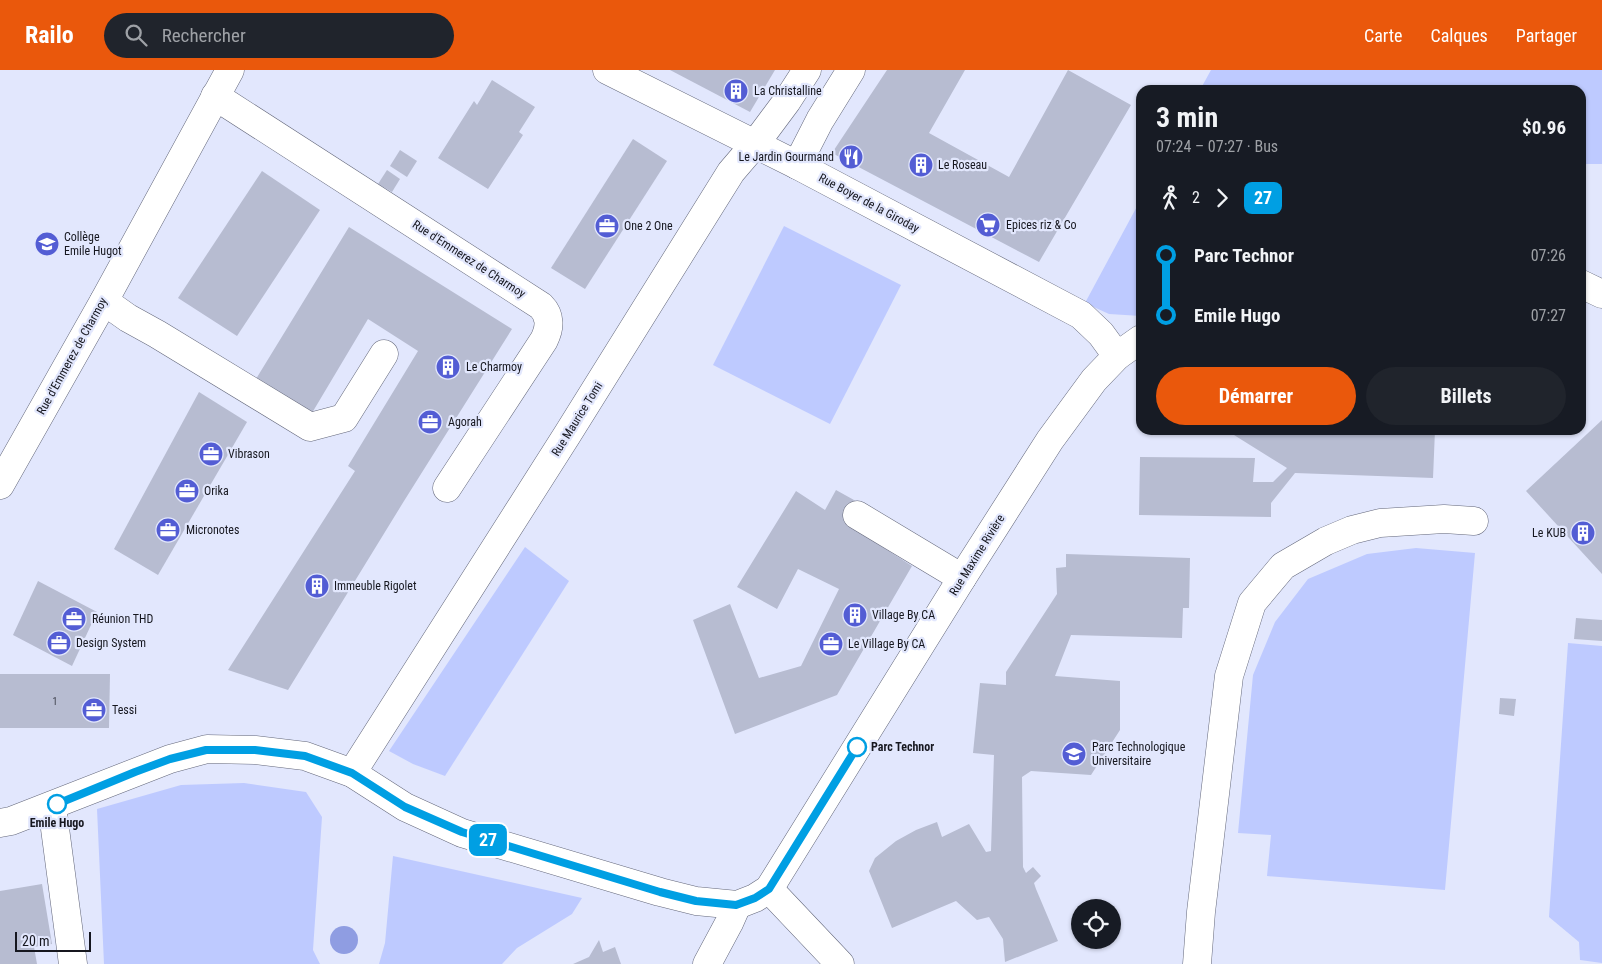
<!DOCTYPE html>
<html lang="fr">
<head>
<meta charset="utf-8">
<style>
	body { margin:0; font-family:"Roboto Condensed",sans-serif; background:#20242c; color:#f1f3f6; height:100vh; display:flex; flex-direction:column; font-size:19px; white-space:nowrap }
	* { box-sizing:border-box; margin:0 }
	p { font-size:16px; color:#9ea1a6 }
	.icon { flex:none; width:28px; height:28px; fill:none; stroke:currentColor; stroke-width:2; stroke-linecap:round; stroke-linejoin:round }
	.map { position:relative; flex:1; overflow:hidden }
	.panel { position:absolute; left:1136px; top:15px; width:450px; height:350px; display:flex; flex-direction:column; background:#171b24; border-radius:15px; box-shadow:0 1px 4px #0004 }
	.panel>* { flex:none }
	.badge { padding:0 10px; border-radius:8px; font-size:18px; line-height:32px }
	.buttons { position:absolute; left:1071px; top:829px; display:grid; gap:10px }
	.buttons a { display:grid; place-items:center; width:50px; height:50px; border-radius:50%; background:#171b24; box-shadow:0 1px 4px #0004; font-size:25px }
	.scale { position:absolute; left:15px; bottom:12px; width:76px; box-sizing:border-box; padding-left:5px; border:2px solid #16171f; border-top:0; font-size:14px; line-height:18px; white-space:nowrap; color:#16171f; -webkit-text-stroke:4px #e2e7fd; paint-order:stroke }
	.map>.badge { position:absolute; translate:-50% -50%; box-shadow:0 0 0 2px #fff }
	.legs { display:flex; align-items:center; gap:8px; height:55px; padding:0 20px; font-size:16px }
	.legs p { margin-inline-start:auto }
	.overview { display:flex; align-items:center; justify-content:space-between; height:85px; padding:0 20px }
	h1 { font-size:28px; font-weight:700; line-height:38px }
	.button { display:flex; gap:10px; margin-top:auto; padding:10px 20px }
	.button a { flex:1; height:58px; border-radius:30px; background:#ea580c; color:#fff; font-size:20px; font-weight:700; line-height:58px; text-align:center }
	.button a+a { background:#20242c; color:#f1f3f6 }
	ul { padding:0 20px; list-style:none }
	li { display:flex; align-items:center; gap:18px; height:60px; font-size:19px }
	li i { display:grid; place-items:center; width:8px; height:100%; margin:0 6px; background:currentColor }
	li i::after { content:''; width:12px; height:12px; margin:-6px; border:4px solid; border-radius:50%; background:#171b24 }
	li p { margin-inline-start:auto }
	li:first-child i { background:linear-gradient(#0000 50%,currentColor 0) }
	li:last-child i { background:linear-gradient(currentColor 50%,#0000 0) }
	header { display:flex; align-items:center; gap:30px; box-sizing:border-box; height:70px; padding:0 25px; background:#ea580c; color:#fff }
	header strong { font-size:24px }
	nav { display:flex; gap:28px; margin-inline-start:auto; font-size:18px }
	.search { width:350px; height:45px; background:#20242c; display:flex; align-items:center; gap:12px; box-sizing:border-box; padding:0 18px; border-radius:28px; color:#9ea1a6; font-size:19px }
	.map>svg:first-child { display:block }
	.green { fill:#becaff }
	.water { fill:#8f9de2 }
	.building { fill:#b7bcd1 }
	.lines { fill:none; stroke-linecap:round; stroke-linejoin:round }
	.minor-casing { stroke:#64687b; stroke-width:29 }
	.minor { stroke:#fff; stroke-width:28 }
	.line-1-casing { stroke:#fff; stroke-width:11 }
	.line-1 { stroke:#009fe3; stroke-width:8 }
	.stop-1-dot { fill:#fff; stroke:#009fe3; stroke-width:2.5 }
	.labels { text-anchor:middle; stroke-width:4.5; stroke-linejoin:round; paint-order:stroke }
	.number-label { font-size:10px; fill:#3e404c }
	.poi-label { font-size:12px; fill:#16171f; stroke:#e2e7fd; text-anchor:start }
	.street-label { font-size:12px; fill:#16171f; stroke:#e2e7fd }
	.stop-label { font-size:12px; font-weight:bold; fill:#16171f; stroke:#e2e7fd; text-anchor:start }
</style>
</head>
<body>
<header>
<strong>Railo</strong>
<div class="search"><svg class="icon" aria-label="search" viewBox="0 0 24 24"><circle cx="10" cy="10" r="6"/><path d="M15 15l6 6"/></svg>Rechercher</div>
<nav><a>Carte</a><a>Calques</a><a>Partager</a></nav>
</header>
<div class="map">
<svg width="1602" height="894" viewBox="0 0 1602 894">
	<rect width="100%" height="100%" fill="#e2e7fd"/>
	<g class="green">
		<path d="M1211 0H1602V94H1581V20H1200Z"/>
		<path d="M1141 129V246L1109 244 1085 233Z"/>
		<path d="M784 156 901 215 830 354 713 295Z"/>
		<path d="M525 477 569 511 445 706 413 694 389 681Z"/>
		<path d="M1416 478 1475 483 1445 820 1267 806 1271 765 1238 763 1253 605 1275 552 1308 509 1367 484Z"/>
		<path d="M1568 573 1602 576V893L1580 890 1579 872 1549 847Z"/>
		<path d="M244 713 306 722 322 747 313 880 320 894H104L97 739 181 715Z"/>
		<path d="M393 786 582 828 572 844 517 878 502 894H379L385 873Z"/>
	</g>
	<circle class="water" cx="344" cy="870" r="14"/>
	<g class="building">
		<path d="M670 0H775L750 42Z"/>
		<path d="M887 0H965L929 63 1009 107 1068 0 1131 35 1039 192 832 83Z"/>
		<path d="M492 10 535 37 519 62 523 65 488 119 438 88 474 31 477 35Z"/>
		<path d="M633 69 667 91 585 219 551 198Z"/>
		<path d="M400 80 417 91 407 107 390 96Z"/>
		<path d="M387 100 400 109 392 122 378 114Z"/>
		<path d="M262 101 320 140 237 266 178 228Z"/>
		<path d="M349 157 512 259 404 431 288 620 228 600 355 401 348 396 418 281 368 249 309 348 253 314Z"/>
		<path d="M199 322 247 352 158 505 114 479Z"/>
		<path d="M1602 350V504L1526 421Z"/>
		<path d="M1226 360H1435L1433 408 1295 403 1271 433V447L1139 445 1140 387 1255 388 1253 412H1273L1287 398Z"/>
		<path d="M836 420 863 435 850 456 912 496 837 625 735 664 693 550 730 534 759 608 801 596 839 519 798 499 777 539 737 517 796 421 825 440Z"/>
		<path d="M1066 484 1190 488 1189 538H1183L1182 568 1071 565 1055 606 1120 611V660L1091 705 1031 701 1022 707 1023 797 1026 803 1033 797 1041 806 1034 813 1036 819 1058 871 1005 892 1003 869 989 847 977 850 956 831 892 858 869 801 875 788 896 771 916 760 937 752 942 767 969 754 986 782 991 781 994 685 973 683 980 613 1006 615V602L1057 524 1056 498 1066 497Z"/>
		<path d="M38 511 97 542 72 596 13 565Z"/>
		<path d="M1576 548 1602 550V571L1574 569Z"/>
		<path d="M0 604H110L109 658H0Z"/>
		<path d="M1500 628 1516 629 1514 646 1499 644Z"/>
		<path d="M42 814 52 874 34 877 37 894H0V821Z"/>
		<path d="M599 870 603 882 615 877 621 894H573L589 887Z"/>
	</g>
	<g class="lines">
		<defs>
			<g id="minor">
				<path d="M607 0 797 95 1081 245 1101 264 1117 286"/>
				<path d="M215 26 541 236C551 246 550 258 544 270L447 418"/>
				<path d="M797 95 820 50 851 0"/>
				<path d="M1581 214 1602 224"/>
				<path d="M104 231 128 248 157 264 310 357 344 348 384 284"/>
				<path d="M0 415 104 231 230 0"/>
				<path d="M857 445 962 508"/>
				<path d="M352 703 567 365 731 102 755 74 787 31 807 0"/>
				<path d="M52 736 73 894"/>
				<path d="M0 753 11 751 170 689 207 679 255 680 305 686 352 703 405 737 462 763 660 822 696 831 737 835 755 828 769 819 962 508 1050 370 1094 310 1117 286 1141 269"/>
				<path d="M769 819 840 894"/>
				<path d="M707 894 729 853 737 835"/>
				<path d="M1197 894 1201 842 1229 606 1252 533 1283 496 1326 471 1352 460 1380 453 1444 449 1474 451"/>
			</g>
		</defs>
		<use href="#minor" class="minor-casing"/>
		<use href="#minor" class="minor"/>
	</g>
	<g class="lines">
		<defs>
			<path id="line-1" d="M57 734 135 702 170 689 206 680H255L305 686 352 703 405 737 462 762 660 822 696 831 736 835 755 828 769 819 857 677"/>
		</defs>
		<use href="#line-1" class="line-1-casing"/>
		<use href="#line-1" class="line-1"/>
	</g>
	<defs>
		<symbol id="building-disc" viewBox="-11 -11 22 22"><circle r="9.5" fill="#535dd4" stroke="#e2e7fd"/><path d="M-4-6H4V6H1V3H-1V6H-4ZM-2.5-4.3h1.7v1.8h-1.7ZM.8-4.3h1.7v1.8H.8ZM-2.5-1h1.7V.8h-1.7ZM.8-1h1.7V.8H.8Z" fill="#fff"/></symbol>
		<symbol id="restaurant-disc" viewBox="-11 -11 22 22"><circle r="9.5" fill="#535dd4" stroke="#e2e7fd"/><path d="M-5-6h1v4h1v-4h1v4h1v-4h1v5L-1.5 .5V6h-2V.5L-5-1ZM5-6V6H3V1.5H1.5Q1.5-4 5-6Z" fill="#fff"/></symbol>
		<symbol id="supermarket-disc" viewBox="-11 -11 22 22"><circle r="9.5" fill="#535dd4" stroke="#e2e7fd"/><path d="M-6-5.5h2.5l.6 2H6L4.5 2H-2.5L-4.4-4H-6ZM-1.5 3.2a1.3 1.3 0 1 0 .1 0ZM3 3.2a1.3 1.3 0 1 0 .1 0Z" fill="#fff"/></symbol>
		<symbol id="office-disc" viewBox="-11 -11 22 22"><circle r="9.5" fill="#535dd4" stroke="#e2e7fd"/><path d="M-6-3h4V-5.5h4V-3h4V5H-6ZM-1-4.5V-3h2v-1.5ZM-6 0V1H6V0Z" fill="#fff"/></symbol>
		<symbol id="school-disc" viewBox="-11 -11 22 22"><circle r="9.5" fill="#535dd4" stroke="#e2e7fd"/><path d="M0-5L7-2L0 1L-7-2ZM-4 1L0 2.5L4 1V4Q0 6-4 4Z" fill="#fff"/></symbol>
		<symbol id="university-disc" viewBox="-11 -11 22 22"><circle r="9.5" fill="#535dd4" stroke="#e2e7fd"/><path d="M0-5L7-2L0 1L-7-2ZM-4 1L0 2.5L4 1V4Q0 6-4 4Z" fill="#fff"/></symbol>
	</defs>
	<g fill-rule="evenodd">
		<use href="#building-disc" x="722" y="7" width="28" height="28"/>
		<use href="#restaurant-disc" x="837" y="73" width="28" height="28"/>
		<use href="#building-disc" x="907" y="81" width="28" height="28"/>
		<use href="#supermarket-disc" x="974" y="141" width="28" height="28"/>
		<use href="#office-disc" x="593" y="142" width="28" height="28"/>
		<use href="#school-disc" x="33" y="160" width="28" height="28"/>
		<use href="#building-disc" x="434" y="283" width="28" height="28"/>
		<use href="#office-disc" x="416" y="338" width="28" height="28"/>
		<use href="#office-disc" x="197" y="370" width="28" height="28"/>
		<use href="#office-disc" x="173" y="407" width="28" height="28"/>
		<use href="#office-disc" x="154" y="446" width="28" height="28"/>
		<use href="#building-disc" x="1569" y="449" width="28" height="28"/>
		<use href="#building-disc" x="303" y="502" width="28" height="28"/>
		<use href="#building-disc" x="841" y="531" width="28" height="28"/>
		<use href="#office-disc" x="60" y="535" width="28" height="28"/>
		<use href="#office-disc" x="45" y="559" width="28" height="28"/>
		<use href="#office-disc" x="817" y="560" width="28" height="28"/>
		<use href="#office-disc" x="80" y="626" width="28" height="28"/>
		<use href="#university-disc" x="1060" y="670" width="28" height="28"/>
	</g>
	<g class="stop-1-dot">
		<circle cx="857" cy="677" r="9"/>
		<circle cx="57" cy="734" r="9"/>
	</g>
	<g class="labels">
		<g class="number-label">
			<text x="55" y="635">1</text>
		</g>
		<g class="poi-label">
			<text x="754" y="25">La Christalline</text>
			<text x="834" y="91" text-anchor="end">Le Jardin Gourmand</text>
			<text x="938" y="99">Le Roseau</text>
			<text x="1006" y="159">Epices riz &amp; Co</text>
			<text x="624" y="160">One 2 One</text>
			<text x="64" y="171">Collège<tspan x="64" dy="14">Emile Hugot</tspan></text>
			<text x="466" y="301">Le Charmoy</text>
			<text x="448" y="356">Agorah</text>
			<text x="228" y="388">Vibrason</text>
			<text x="204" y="425">Orika</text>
			<text x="186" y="464">Micronotes</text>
			<text x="1566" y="467" text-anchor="end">Le KUB</text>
			<text x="334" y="520">Immeuble Rigolet</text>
			<text x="872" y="549">Village By CA</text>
			<text x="92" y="553">Réunion THD</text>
			<text x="76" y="577">Design System</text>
			<text x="848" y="578">Le Village By CA</text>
			<text x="112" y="644">Tessi</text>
			<text x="1092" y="681">Parc Technologique<tspan x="1092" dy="14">Universitaire</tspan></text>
		</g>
		<g class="street-label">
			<text transform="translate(869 133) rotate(28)" y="4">Rue Boyer de la Giroday</text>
			<text transform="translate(469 189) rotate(33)" y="4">Rue d'Emmerez de Charmoy</text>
			<text transform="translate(72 286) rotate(-61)" y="4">Rue d'Emmerez de Charmoy</text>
			<text transform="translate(577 349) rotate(-58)" y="4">Rue Maurice Tomi</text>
			<text transform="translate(977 485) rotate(-58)" y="4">Rue Maxime Rivière</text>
		</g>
		<g class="stop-label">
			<text x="871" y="681">Parc Technor</text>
			<text x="57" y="757" text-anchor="middle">Emile Hugo</text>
		</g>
	</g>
</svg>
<div class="buttons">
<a><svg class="icon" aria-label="locate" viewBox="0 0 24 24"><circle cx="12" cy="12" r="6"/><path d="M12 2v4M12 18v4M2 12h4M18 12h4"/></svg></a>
</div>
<div class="scale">20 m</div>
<b class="badge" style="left:488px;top:770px;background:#009fe3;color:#fff">27</b>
<section class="panel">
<div class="overview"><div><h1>3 min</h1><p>07:24 – 07:27 · Bus</p></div><b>$0.96</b></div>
<div class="legs"><svg class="icon" aria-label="walk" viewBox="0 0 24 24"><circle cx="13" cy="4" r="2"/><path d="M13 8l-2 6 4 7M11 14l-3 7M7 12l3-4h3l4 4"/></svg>2<svg class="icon" aria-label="forward" viewBox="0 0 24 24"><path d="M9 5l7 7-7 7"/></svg><b class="badge" style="background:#009fe3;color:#fff">27</b></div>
<ul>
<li><i style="color:#009fe3"></i><b>Parc Technor</b><p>07:26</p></li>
<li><i style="color:#009fe3"></i><b>Emile Hugo</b><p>07:27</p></li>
</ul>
<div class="button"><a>Démarrer</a><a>Billets</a></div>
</section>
</div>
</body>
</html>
